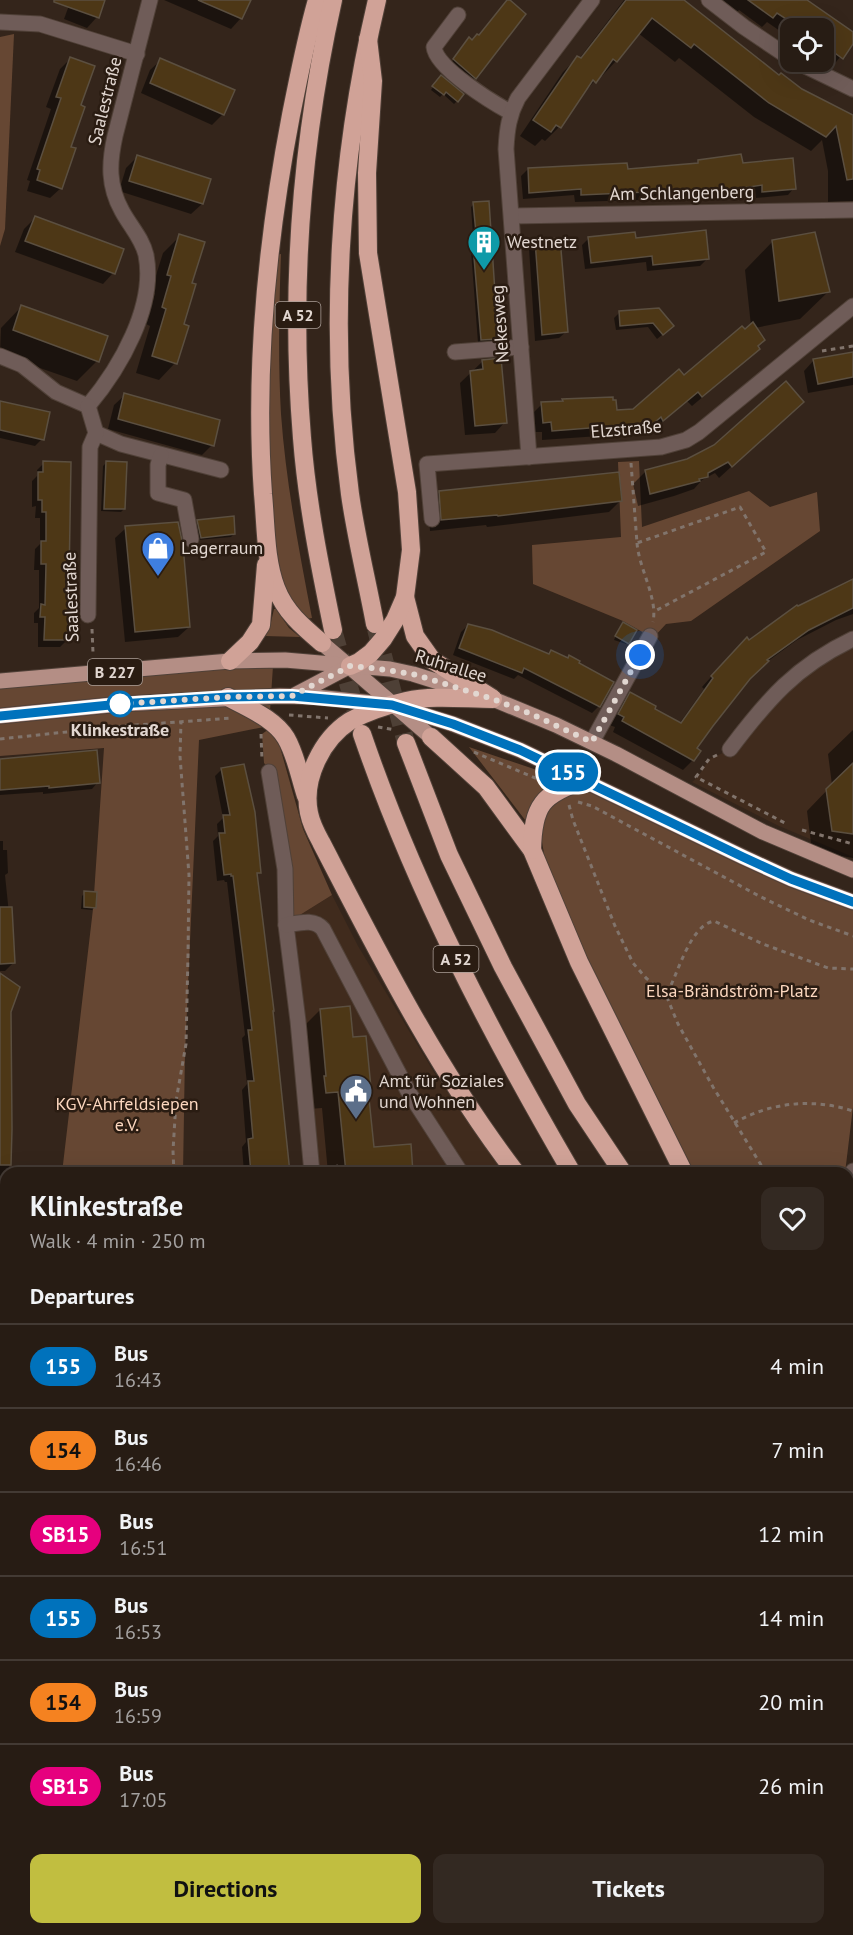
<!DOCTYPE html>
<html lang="en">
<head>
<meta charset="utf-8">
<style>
	body { margin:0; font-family:"PT Sans",sans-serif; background:#332922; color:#f1f3f6; height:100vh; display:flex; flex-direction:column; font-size:22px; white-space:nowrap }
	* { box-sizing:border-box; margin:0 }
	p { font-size:20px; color:#a4a1a0 }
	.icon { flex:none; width:33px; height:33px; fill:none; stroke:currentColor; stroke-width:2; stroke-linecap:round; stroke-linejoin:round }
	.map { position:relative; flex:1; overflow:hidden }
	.details { position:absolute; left:0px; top:1167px; width:854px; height:768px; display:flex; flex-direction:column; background:#271c14; border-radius:18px 18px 0 0; box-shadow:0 6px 24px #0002,0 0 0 2px #433a34 }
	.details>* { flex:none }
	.badge { padding:0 12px; border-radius:20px; font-size:21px; line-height:39px }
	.buttons { position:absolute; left:780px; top:18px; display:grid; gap:12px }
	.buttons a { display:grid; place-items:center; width:54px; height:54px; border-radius:12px; background:#271c14; box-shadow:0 6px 24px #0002,0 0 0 2px #433a34; font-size:30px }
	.you { position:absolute; width:30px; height:30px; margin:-15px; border:4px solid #fff; border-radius:50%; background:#1a73e8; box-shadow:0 0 0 9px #1a73e833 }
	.map>.badge { position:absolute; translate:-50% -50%; box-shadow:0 0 0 3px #fff }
	h2 { padding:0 30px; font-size:22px; line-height:54px }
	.round { display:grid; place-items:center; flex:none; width:63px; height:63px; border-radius:12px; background:#332922 }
	.summary { display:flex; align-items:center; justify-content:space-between; height:102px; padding:0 30px }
	h1 { font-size:28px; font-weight:800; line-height:45px }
	.primary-button { display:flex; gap:12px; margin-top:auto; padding:12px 30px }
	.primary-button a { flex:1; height:69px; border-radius:12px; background:#c1be40; color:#111; font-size:24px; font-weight:800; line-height:69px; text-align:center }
	.primary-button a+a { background:#332922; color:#f1f3f6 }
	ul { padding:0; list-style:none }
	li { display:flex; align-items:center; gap:18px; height:84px; padding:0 30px; border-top:2px solid #433a34 }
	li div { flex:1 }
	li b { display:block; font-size:22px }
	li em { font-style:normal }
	li .badge { min-width:66px; font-weight:700; text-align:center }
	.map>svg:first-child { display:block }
	.built { fill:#402b1d }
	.green { fill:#664733 }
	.shadow { fill:#0007 }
	.building { fill:#4d3716; stroke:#5b4f40; stroke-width:1.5 }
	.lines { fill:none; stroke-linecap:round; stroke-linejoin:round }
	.highway-tunnel { stroke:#4e4036; stroke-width:18; stroke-dasharray:18 9; stroke-linecap:butt }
	.minor-casing { stroke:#504138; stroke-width:17 }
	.major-casing { stroke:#504138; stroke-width:17 }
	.highway-casing { stroke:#504138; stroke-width:20 }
	.path { stroke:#81746c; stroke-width:3; stroke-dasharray:4.5 4.5; stroke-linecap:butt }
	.minor { stroke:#6f5c58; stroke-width:15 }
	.major { stroke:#b48e85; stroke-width:15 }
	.highway { stroke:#d0a297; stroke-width:18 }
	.line-casing { stroke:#fff; stroke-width:14 }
	.line { stroke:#0072bc; stroke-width:9 }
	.walk { stroke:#e2d7d1; stroke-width:6; stroke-dasharray:0 10.8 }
	.stop-dot { fill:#fff; stroke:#0072bc; stroke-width:3 }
	.labels { text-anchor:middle; stroke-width:5; stroke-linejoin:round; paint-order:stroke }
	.shield { fill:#2a1c12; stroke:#ab9f98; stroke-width:1.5 }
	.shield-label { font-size:16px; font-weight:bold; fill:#e2d7d1 }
	.street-label { font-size:18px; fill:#e2d7d1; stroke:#2a1c12 }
	.poi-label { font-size:18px; fill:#e2d7d1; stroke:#2a1c12; text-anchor:start }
	.stop-label { font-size:18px; font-weight:bold; fill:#e2d7d1; stroke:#2a1c12 }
	.park-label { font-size:18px; fill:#fcd7bf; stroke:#2a1c12 }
</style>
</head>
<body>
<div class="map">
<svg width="853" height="1935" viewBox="0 0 853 1935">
	<rect width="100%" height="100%" fill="#34251b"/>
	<g class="built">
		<path d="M853 640V857L779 826 692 782 698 777 709 759 732 749 760 711Z"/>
		<path d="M332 895 358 946 435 1074 504 1173H314L287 923Z"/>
	</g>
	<g class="green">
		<path d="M14 34 5 229 0 246V37Z"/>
		<path d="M281 254C279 308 278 361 281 414 286 483 299 550 312 618L305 619C298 608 288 597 283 584 276 560 275 532 273 507 266 422 270 339 276 255Z"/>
		<path d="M639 461 642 527 749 491 770 507 817 492 820 531 691 621 666 624 653 638 623 621 533 584 532 545 621 537 618 462Z"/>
		<path d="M274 609H276L289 628 300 637 265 636 271 622Z"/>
		<path d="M230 662 273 666 269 726 199 740 185 1053 183 1173H62L93 909 104 748 0 756V683Z"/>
		<path d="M269 729 280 747 303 829 332 895 287 923 271 771 264 763 262 734Z"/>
		<path d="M469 747 596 790 853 908V1107L845 1173H688L548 877 542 842Z"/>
		<path d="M6 1598V1902L0 1913V1639Z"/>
		<path d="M848 1606 853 1613V1693L848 1686Z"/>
		<path d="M204 1929H582L573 1935H199Z"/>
	</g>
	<g class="shadow">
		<path d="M71 0H103L97 17 87 28 64 19Z"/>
		<path d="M164 0H249L241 18 231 29Z"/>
		<path d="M624 0H681L779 77 801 91 853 116V201L828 202V171L822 140 811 151 754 117 679 58 675 62 638 33 616 61 602 76 600 75 581 96 559 127 545 141 542 139 535 146 520 136 563 72 577 58 579 59Z"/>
		<path d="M713 0H805L853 34V41L832 67 823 62 824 28H790V38L767 22 762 27 739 10 734 16Z"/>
		<path d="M467 42 475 78 472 81 451 63Z"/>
		<path d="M70 59 79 106 61 188 50 198 27 191 30 181 27 180 51 109 46 107 60 69Z"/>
		<path d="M161 60 223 114 212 125 141 93 150 70Z"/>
		<path d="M438 80 457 101 454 104 443 94 440 97 431 90Z"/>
		<path d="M137 157 202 204 191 214 119 191 126 168Z"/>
		<path d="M698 162 741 164 794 188 788 195 756 198 755 191 696 200 695 195 640 200 575 202 574 195 523 199 521 176 528 169 626 170 696 164Z"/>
		<path d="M474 204 496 338 493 341 478 343 470 238 473 235 471 207Z"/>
		<path d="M35 218 113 273 103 284 15 252 24 229Z"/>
		<path d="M180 236 190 284 175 363 159 380 136 373 150 326 146 324 155 293 151 291 163 253Z"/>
		<path d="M589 238 635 239 707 259 700 266 647 271 646 262 585 269 582 245Z"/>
		<path d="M536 241 566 332 559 338 535 341 529 248Z"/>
		<path d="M773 241 829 291 800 319 755 328 756 347 748 359 692 406 687 401 653 430 650 426 643 433 542 440V432H533L532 414 542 404 561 402 563 400 615 411 634 410 683 377 745 331 751 326 745 270Z"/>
		<path d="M21 307 97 361 77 381 0 354 1 328Z"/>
		<path d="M659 310 667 331 657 339 648 327 616 330 614 318 619 313Z"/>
		<path d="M853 353V385L808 393 804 371 814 360Z"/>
		<path d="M483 361 505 422 495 433 465 435 460 383Z"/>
		<path d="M125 395 212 445 202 455 108 429 114 405Z"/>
		<path d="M0 402 42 439 35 446 0 438Z"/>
		<path d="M789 414 719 478 715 473 702 480 694 489 674 496 638 506 633 484 646 471 688 461Z"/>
		<path d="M44 463 67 640 60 647H38V623H34V613L39 608V570H34L35 549 40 544V518H35L36 506 32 507V481L37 476V470Z"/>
		<path d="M106 463 124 509 121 512 101 511 103 466Z"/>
		<path d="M440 492 620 501 609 512 487 527 486 525 430 531 428 504Z"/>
		<path d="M198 521 234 534 231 537 198 540 195 524Z"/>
		<path d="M126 528 189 627 178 637 125 642 115 538Z"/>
		<path d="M853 581V614L836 620 797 640 764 664 747 680 695 749 693 760 683 770 613 732 615 727 609 725 620 704 631 694 653 710 679 724 704 689 702 687 736 649Z"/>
		<path d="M468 625 578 664 599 706 592 713 518 675 514 679 453 655 461 632Z"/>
		<path d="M620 627 629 641 626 644 614 640Z"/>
		<path d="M853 730V858L812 851 807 811 832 785 828 754Z"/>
		<path d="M0 760 98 782 92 789 43 794V792L0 795Z"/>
		<path d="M222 769 259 872 255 876 289 1173H244L242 1147 246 1142 242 1090 247 1084 242 1038 245 1035 227 882H225L224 880 217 881 213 841 218 836 217 824 223 818 215 776Z"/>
		<path d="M0 841H3V850H7L8 873 5 875 14 962 5 971H0Z"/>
		<path d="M85 893 95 907 92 910 81 909 82 896Z"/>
		<path d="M0 975 10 1012 11 1129 9 1173H6L1 1264H6V1276L4 1297 0 1301Z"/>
		<path d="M320 1010 351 1039 370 1088 367 1091 372 1149 412 1173H328L322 1108 309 1109 303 1027Z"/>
		<path d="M6 1515V1550L0 1556V1516Z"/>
		<path d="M853 1803V1844L848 1852V1810Z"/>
		<path d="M848 1902 852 1905 848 1914Z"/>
		<path d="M61 1929H75L85 1935H55Z"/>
		<path d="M150 1929H180L174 1935H156Z"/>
		<path d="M823 1929H837L832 1934Z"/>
	</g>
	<g class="building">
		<path d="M54 0H105L99 18 54 2Z"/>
		<path d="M198 0H251L242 19Z"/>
		<path d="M507 0H510L526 14 476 79 453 59 469 37 472 40 477 34 479 35Z"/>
		<path d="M626 0H684L779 75 781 73 802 89 853 115V179L847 180 836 126 826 137 769 103 694 44 691 48 652 18 617 62 613 59 596 83 593 80 561 128 556 125 551 132 533 120 577 56 581 58Z"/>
		<path d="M748 0H807L853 32V44L843 59 824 45V28H800L777 13 773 18Z"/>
		<path d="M70 57 95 66 81 105 85 107 71 147 76 148 62 189 37 180 40 170 37 169 61 98 56 97Z"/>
		<path d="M160 58 235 90 224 115 150 83Z"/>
		<path d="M441 75 464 94 458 102 446 92 444 95 432 86Z"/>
		<path d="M741 154 743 163 793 158 796 189 762 192V185L703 194 702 189 646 193V192L581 195V189L529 193 528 168 627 163 628 169 698 163V160Z"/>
		<path d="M137 155 211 179 203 204 129 181Z"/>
		<path d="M489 201 498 339 481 340 472 234 476 233 473 202Z"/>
		<path d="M35 216 124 249 115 274 25 241Z"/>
		<path d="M706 230 709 259 653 265 652 256 591 263 588 237 635 232 636 238Z"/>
		<path d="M815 232 830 292 779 301 772 240Z"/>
		<path d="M179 234 205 242 192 283 196 284 184 324 189 326 177 364 152 356 166 309 162 307 171 276 167 275Z"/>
		<path d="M560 238 568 332 542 335 535 240Z"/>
		<path d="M21 305 108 336 99 362 13 330Z"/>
		<path d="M659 308 674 326 663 335 653 323 620 326 619 311Z"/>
		<path d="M753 322 765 340 758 346 760 349 702 397 698 392 663 421 661 417 654 423 552 431 551 422 543 423 541 402 563 401 562 399 613 397V400H616L617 410 633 409 679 369 684 375 742 326 745 329Z"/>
		<path d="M853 352V377L818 384 813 359Z"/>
		<path d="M501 358 507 423 475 426 470 371 483 369 482 360Z"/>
		<path d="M786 381 804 402 732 467 728 462 708 473V477L699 479 700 481 650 494 645 470 687 459 714 445Z"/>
		<path d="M124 393 220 420 214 446 118 419Z"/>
		<path d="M0 401 50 412 44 440 0 430Z"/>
		<path d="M43 461 71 462 68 640H44L45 617H40L41 604 45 605 46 564H41V541H46V512H42V500H38V472H43Z"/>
		<path d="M106 461 127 462 125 509H104Z"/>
		<path d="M619 472 622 501 498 516 497 515 441 520 439 491Z"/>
		<path d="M234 516 235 534 201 538 197 520Z"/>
		<path d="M178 522 183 545 190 627 135 632 125 526Z"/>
		<path d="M853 579V608L809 630 767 660 769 661 750 679 713 726 697 748 701 751 694 761 622 721 624 717 618 714 630 692 656 706 655 709 681 723 713 678 711 676 747 637 749 640 797 605 798 606Z"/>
		<path d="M623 622 637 630 629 644 615 636Z"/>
		<path d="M468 624 492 630 549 654 551 650 568 658 569 655 580 661 579 663 614 682 600 707 524 668 522 673 459 648Z"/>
		<path d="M97 750 100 783 49 788V786L0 790V759Z"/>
		<path d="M853 763V834L832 831 826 789Z"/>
		<path d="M244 764 255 812 261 873H257L274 1011H273L290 1173H251L248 1139 253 1138 248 1081H254L248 1030H252L233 876H231V874L224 875 219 833H225L223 815H230L221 768Z"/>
		<path d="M84 891 97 892 96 908 84 907Z"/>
		<path d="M0 907H12L15 963 0 964Z"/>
		<path d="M0 973 20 987 11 1012 12 1129 11 1165H0Z"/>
		<path d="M350 1006 353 1037 366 1036 371 1088 368 1089 374 1147 411 1144 413 1173H346L338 1092 326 1093 324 1076H326L320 1009Z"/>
	</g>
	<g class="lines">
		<g class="highway-tunnel">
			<path d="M376 629 406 743"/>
			<path d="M333 630 357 715"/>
		</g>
		<defs>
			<g id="minor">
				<path d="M709 0 744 27 790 58"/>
				<path d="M458 15 434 47C436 68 492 102 510 112"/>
				<path d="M0 22 40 24 137 54"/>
				<path d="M797 62 853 89"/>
				<path d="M512 216 853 210"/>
				<path d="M455 352 521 347"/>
				<path d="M0 356 22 365 56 392 88 406"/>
				<path d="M88 406C120 368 156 306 146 255 142 238 130 226 122 211 108 186 109 163 115 136L150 0"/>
				<path d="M96 433 121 444 221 470"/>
				<path d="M161 455 158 465V493L184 500 191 539"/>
				<path d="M529 457 506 149C507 129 509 115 518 98L592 0"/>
				<path d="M432 519 427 464 661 447 686 440 699 432 853 306"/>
				<path d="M88 615 90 447 96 433 88 406"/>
				<path d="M592 742 650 636"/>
				<path d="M730 749C767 700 796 666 853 639"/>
				<path d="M269 772 285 869 286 925 298 1021 312 1173"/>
				<path d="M286 925C299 923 314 918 323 929L408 1091 461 1173"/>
				<path d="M848 1218 853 1171"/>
				<path d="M848 1389 853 1415"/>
				<path d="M0 1480 6 1479"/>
				<path d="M848 1714 853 1708"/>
				<path d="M848 1755 853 1749"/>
				<path d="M575 1935 584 1929"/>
				<path d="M717 1935 719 1929"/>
				<path d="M743 1935 746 1929"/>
			</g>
			<g id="major">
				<path d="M322 643 431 737"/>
				<path d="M0 681 230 661 285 660 390 669 413 674 493 699 556 725 616 754 763 832 853 870"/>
				<path d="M295 695 350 666"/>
				<path d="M0 716 121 704 280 696 316 697 392 705 453 724 520 750 743 857 791 879 853 902"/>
			</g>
			<g id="highway">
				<path d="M317 0C306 38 299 76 291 115 267 240 254 367 263 494 266 525 265 559 276 588 285 612 303 627 322 643"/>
				<path d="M333 0C301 143 290 291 302 438 307 503 320 567 333 630"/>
				<path d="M405 597 415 636 432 660 492 698"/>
				<path d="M375 624C367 581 356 537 350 494 328 330 339 161 377 0"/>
				<path d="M230 661 250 642 261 625 266 565"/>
				<path d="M350 666 359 662 371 653 383 639 395 620 405 597 411 550 407 492 368 253 367 173 373 81 368 39"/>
				<path d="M228 697C247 708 274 718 286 738 296 755 300 778 306 796"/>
				<path d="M493 699C465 699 434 695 406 701 388 705 366 712 350 721 322 739 302 779 309 813 311 823 316 833 321 842 380 956 437 1070 516 1173"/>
				<path d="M362 734C415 889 490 1032 572 1173"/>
				<path d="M431 737 486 787 532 850 579 962 684 1173"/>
				<path d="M406 743 449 855 503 967 577 1104 623 1173"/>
				<path d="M532 850C533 805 542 794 585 780"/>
				<path d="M848 1475 853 1485"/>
				<path d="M848 1507 853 1514"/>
				<path d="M848 1577 853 1584"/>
			</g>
		</defs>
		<use href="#minor" class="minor-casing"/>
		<use href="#major" class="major-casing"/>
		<use href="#highway" class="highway-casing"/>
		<g class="path">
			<path d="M822 351 853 346"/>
			<path d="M631 463 637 543 740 507 766 552 655 611"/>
			<path d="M637 543C639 569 658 598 653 622"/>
			<path d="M92 629 93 653"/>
			<path d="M289 715 328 718"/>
			<path d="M378 727 395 730"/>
			<path d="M261 734 262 760"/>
			<path d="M0 739 123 726 232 718"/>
			<path d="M474 752 542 781"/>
			<path d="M717 755 709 759 696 777 785 823"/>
			<path d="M578 802 592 806 761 897 809 920 853 936"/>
			<path d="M569 805 573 820 615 926 633 963 646 978 666 995"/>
			<path d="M802 830 853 844"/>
			<path d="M734 1123C771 1102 813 1098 853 1111"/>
			<path d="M334 1167 338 1166"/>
			<path d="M174 1173 173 1151 176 1101 186 1044 188 955 189 875 180 756 181 721"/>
			<path d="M766 1173 713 1087 678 1024 666 995C678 975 689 926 714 921L763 944 828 968 853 969"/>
			<path d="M0 1890 6 1877"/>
			<path d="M421 1935 433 1929"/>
		</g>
		<use href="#minor" class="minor"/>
		<use href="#major" class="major"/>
		<use href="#highway" class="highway"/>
	</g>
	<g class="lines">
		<defs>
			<path id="line" d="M0 716 120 704 228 697 292 696 392 705 453 724 520 750 743 857 791 879 853 902"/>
		</defs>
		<use href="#line" class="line-casing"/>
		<use href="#line" class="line"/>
		<path class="walk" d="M120 704 228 697 292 696 350 666 372 668 413 674 493 699 531 714 592 742 640 655"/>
	</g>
	<defs>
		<symbol id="building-pin" viewBox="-11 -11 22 30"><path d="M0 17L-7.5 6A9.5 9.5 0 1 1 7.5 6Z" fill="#0f9aa8" stroke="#2a1c12"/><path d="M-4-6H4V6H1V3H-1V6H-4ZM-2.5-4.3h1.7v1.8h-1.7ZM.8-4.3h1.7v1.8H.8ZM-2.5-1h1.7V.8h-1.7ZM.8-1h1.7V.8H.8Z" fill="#fff"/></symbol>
		<symbol id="shop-pin" viewBox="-11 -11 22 30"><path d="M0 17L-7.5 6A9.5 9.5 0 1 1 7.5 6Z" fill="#3f7fe0" stroke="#2a1c12"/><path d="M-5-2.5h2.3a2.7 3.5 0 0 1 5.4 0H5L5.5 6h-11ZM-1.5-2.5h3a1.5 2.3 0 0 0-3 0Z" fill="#fff"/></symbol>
		<symbol id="civic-pin" viewBox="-11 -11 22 30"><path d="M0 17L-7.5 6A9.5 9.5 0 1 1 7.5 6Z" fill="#5c6f8a" stroke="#2a1c12"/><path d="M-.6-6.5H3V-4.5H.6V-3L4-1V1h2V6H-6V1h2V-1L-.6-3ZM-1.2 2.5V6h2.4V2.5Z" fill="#fff"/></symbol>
	</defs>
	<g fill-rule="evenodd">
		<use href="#building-pin" x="465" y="223" width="38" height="52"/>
		<use href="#shop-pin" x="139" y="529" width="38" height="52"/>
		<use href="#civic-pin" x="337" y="1072" width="38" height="52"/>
	</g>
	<circle class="stop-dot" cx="120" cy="704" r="12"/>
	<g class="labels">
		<g class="shield">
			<rect x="275.5" y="302" width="45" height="26" rx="4.5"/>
			<rect x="88" y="659" width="54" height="26" rx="4.5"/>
			<rect x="433.5" y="946" width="45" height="26" rx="4.5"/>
		</g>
		<g class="shield-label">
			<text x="298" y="321">A 52</text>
			<text x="115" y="678">B 227</text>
			<text x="456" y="965">A 52</text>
		</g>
		<g class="street-label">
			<text transform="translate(105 101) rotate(-76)" y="6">Saalestraße</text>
			<text transform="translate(682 193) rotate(-1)" y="6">Am Schlangenberg</text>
			<text transform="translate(500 324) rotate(-94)" y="6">Nekesweg</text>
			<text transform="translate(626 429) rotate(-5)" y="6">Elzstraße</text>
			<text transform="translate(71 597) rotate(-92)" y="6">Saalestraße</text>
			<text transform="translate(451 666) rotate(17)" y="6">Ruhrallee</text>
		</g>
		<g class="poi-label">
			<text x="507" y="248">Westnetz</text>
			<text x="181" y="554">Lagerraum</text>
			<text x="379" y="1087">Amt für Soziales<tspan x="379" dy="21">und Wohnen</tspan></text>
		</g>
		<g class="stop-label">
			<text x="120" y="736">Klinkestraße</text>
		</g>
		<g class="park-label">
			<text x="732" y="997">Elsa-Brändström-Platz</text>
			<text x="127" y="1110">KGV-Ahrfeldsiepen<tspan x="127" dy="21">e.V.</tspan></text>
		</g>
	</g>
</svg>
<div class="buttons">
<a><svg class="icon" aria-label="locate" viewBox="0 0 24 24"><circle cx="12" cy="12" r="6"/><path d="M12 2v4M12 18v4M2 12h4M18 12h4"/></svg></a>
</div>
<div class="you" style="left:640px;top:655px"></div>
<b class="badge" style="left:568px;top:772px;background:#0072bc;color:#fff">155</b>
<section class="details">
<div class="summary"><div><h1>Klinkestraße</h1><p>Walk · 4 min · 250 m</p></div><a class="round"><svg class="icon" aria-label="heart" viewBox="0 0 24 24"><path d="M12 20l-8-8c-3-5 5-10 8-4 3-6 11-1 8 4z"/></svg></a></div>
<h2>Departures</h2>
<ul>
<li><span class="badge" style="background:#0072bc;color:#fff">155</span><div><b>Bus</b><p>16:43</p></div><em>4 min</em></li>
<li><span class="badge" style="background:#f58220;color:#111">154</span><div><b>Bus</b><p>16:46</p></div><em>7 min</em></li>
<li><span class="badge" style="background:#e6007e;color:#fff">SB15</span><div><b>Bus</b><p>16:51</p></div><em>12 min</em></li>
<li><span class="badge" style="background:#0072bc;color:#fff">155</span><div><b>Bus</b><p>16:53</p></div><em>14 min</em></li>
<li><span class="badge" style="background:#f58220;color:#111">154</span><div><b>Bus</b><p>16:59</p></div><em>20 min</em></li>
<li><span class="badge" style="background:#e6007e;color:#fff">SB15</span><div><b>Bus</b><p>17:05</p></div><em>26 min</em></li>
</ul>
<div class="primary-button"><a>Directions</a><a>Tickets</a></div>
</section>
</div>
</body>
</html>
